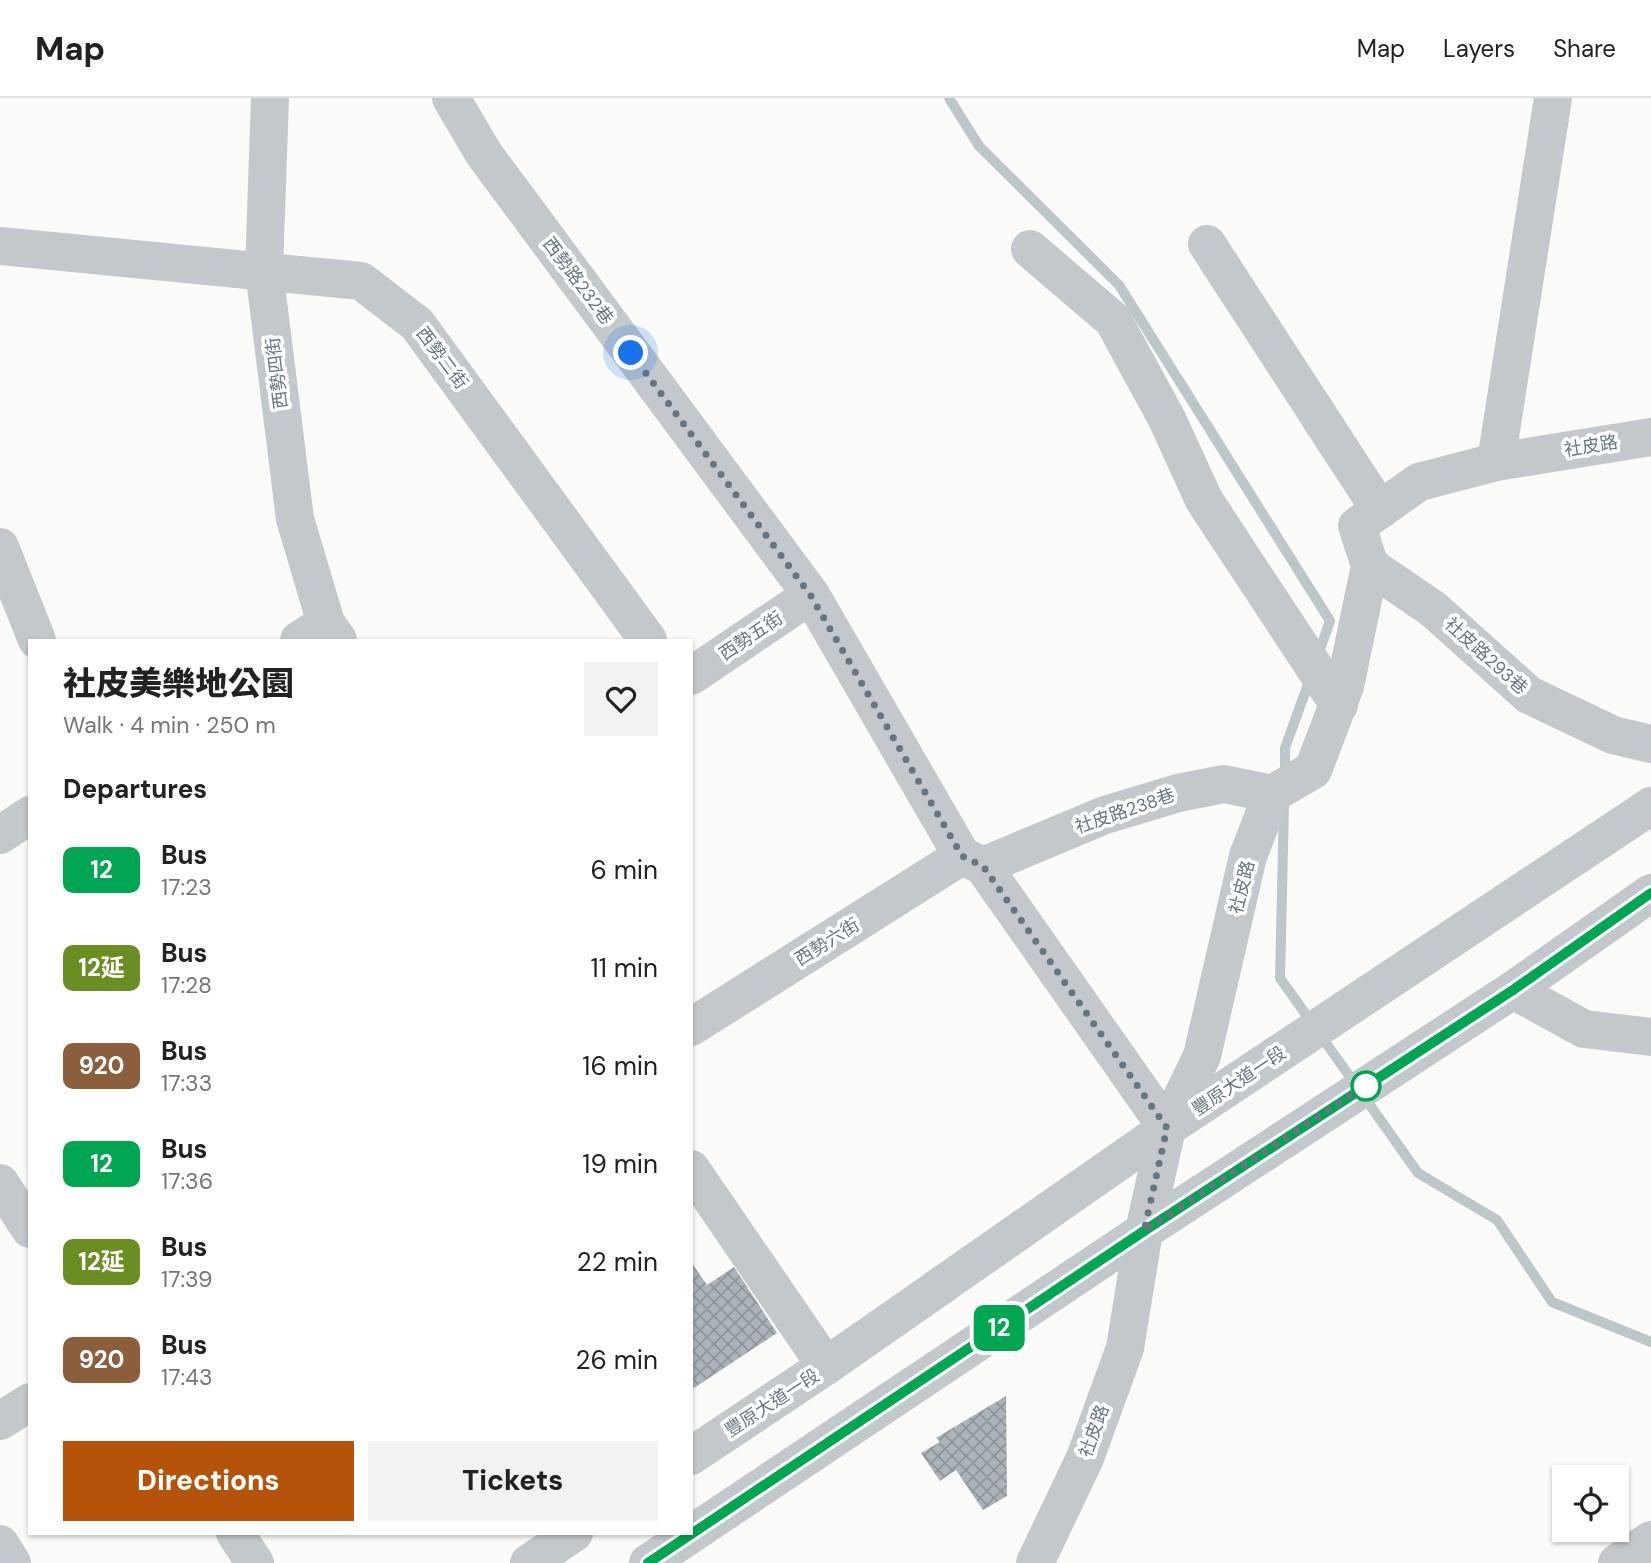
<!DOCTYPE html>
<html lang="en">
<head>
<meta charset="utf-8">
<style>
	body { margin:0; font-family:"DM Sans","Noto Sans TC",sans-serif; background:#f2f2f2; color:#222; height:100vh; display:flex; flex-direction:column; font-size:26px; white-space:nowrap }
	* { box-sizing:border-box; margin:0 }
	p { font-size:23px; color:#767676 }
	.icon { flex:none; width:38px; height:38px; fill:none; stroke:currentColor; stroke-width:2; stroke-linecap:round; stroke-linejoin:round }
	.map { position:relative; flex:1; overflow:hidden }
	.side { position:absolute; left:28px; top:541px; width:665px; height:896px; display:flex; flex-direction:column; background:#fff; border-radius:0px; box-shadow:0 2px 5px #0004 }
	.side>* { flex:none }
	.badge { padding:0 14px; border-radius:10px; font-size:24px; line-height:46px }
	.buttons { position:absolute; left:1552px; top:1367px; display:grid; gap:14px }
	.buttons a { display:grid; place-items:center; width:77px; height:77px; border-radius:0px; background:#fff; box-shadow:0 2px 5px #0004; font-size:35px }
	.you { position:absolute; width:35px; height:35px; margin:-18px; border:5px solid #fff; border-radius:50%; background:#1a73e8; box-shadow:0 0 0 10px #1a73e833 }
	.map>.badge { position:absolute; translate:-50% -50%; box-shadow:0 0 0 4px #fff }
	h2 { padding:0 35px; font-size:26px; line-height:63px }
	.round { display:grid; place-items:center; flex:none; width:74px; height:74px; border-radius:0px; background:#f2f2f2 }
	.headline { display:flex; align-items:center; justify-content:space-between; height:119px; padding:0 35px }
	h1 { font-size:33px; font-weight:800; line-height:52px }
	.button { display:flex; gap:14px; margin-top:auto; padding:14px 35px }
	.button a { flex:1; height:80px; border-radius:0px; background:#b45309; color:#fff; font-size:28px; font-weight:800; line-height:80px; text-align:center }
	.button a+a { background:#f2f2f2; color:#222 }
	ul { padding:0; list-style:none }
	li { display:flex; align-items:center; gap:21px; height:98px; padding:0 35px }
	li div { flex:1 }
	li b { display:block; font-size:26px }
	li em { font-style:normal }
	li .badge { min-width:77px; font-weight:700; text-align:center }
	header { display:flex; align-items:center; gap:42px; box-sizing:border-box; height:98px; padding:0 35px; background:#fff; border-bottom:2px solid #e0e0e0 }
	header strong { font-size:33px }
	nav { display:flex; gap:38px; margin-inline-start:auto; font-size:24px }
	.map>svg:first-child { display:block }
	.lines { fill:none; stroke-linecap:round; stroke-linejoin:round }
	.stream { stroke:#bbc7cb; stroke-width:10 }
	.building { fill:url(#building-cross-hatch) }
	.minor { stroke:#c3c8cc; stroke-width:38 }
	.line-casing { stroke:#fff; stroke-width:16 }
	.line { stroke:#00a651; stroke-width:10 }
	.walk { stroke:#657683; stroke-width:7; stroke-dasharray:0 12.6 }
	.stop-dot { fill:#fff; stroke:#00a651; stroke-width:3.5 }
	.labels { text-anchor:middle; stroke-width:7; stroke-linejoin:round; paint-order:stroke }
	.street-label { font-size:18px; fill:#657683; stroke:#fff }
</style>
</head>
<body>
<header>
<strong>Map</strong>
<nav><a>Map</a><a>Layers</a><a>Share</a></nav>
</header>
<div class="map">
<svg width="1651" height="1465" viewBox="0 0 1651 1465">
	<defs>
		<pattern id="building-cross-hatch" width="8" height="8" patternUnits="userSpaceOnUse" patternTransform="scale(1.75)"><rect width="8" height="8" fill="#aab3b9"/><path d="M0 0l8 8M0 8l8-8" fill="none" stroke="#8e969c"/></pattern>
	</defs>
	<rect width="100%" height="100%" fill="#fafaf8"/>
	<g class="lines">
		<g class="stream">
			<path d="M949 0 979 48 1119 187 1330 523 1317 560"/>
			<path d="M1285 680V650L1311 578"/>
			<path d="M1284 707 1280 880 1418 1075 1497 1122 1552 1204 1651 1244"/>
		</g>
	</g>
	<g class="building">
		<path d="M693 1167 707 1187 734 1169 777 1235 691 1292V1168Z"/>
		<path d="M1006 1298 1007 1398 983 1412 956 1372 940 1383 921 1355 940 1344 936 1340Z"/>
	</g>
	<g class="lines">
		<g class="minor">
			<path d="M270 0 264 172 295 421 326 525 338 542"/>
			<path d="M451 0 484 56 811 497 962 758 983 768 1167 1030"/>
			<path d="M1207 146 1380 412"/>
			<path d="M0 148 361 183 417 226 648 542"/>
			<path d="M1030 151 1113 222 1167 321 1204 402 1339 607"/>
			<path d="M1496 364 1553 0"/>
			<path d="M0 449 37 542"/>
			<path d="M1370 468 1433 511 1529 597 1613 637 1651 646"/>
			<path d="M299 542 326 525"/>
			<path d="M691 578 811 497"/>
			<path d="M0 737 30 717"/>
			<path d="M983 768 1105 717 1178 695 1224 686 1272 696"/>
			<path d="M1513 892 1584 931 1651 939"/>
			<path d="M691 929 962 758"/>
			<path d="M691 1071 826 1268"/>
			<path d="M0 1085 30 1131"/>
			<path d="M0 1323 30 1304"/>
			<path d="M691 1358 826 1268 1167 1030 1651 708"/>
			<path d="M235 1435 255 1465"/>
			<path d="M0 1446 12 1465"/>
			<path d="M529 1465 574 1435"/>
			<path d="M648 1465 1144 1133 1513 892 1651 795"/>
			<path d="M1035 1465 1085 1360 1125 1250 1144 1133 1167 1030 1202 958 1248 758 1272 696 1313 672 1345 588 1370 468 1357 428 1419 384 1496 364 1651 339"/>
			<path d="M1617 1465 1651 1442"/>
		</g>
	</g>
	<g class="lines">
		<defs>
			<path id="line" d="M648 1465 1144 1133 1513 892 1651 795"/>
		</defs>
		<use href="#line" class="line-casing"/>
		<use href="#line" class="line"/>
		<path class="walk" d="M631 255 811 498 962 758 983 768 1167 1030 1144 1133 1374 982 1366 988"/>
	</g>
	<circle class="stop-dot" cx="1366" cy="988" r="14"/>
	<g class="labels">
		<g class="street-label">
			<text transform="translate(578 183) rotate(53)" y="6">西勢路232巷</text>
			<text transform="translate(442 260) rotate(53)" y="6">西勢二街</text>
			<text transform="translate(277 275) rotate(-97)" y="6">西勢四街</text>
			<text transform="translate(1591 348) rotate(-9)" y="6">社皮路</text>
			<text transform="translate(751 538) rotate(-34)" y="6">西勢五街</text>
			<text transform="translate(1486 558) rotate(42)" y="6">社皮路293巷</text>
			<text transform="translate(1125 713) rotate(-19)" y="6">社皮路238巷</text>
			<text transform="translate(1242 789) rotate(-76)" y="6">社皮路</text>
			<text transform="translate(827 844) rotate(-32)" y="6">西勢六街</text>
			<text transform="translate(1239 983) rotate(-34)" y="6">豐原大道一段</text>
			<text transform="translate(772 1305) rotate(-33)" y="6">豐原大道一段</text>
			<text transform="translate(1094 1333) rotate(-70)" y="6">社皮路</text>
		</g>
	</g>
</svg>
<div class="buttons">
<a><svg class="icon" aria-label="locate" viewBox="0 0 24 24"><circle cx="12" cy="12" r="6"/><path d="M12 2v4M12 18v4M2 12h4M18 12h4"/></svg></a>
</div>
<div class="you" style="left:631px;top:255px"></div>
<b class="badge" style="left:999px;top:1230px;background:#00a651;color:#fff">12</b>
<section class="side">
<div class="headline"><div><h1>社皮美樂地公園</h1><p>Walk · 4 min · 250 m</p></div><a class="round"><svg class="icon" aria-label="heart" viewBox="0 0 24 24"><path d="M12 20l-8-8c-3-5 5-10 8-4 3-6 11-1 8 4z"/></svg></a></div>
<h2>Departures</h2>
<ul>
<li><span class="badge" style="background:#00a651;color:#fff">12</span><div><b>Bus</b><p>17:23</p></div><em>6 min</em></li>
<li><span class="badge" style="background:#6b8e23;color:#fff">12延</span><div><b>Bus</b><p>17:28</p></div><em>11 min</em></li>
<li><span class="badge" style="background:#8b5e3c;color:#fff">920</span><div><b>Bus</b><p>17:33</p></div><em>16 min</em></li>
<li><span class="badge" style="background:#00a651;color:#fff">12</span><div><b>Bus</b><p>17:36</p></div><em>19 min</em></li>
<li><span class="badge" style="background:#6b8e23;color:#fff">12延</span><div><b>Bus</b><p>17:39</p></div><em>22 min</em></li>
<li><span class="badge" style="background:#8b5e3c;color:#fff">920</span><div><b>Bus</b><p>17:43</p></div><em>26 min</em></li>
</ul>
<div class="button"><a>Directions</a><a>Tickets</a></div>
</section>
</div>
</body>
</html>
